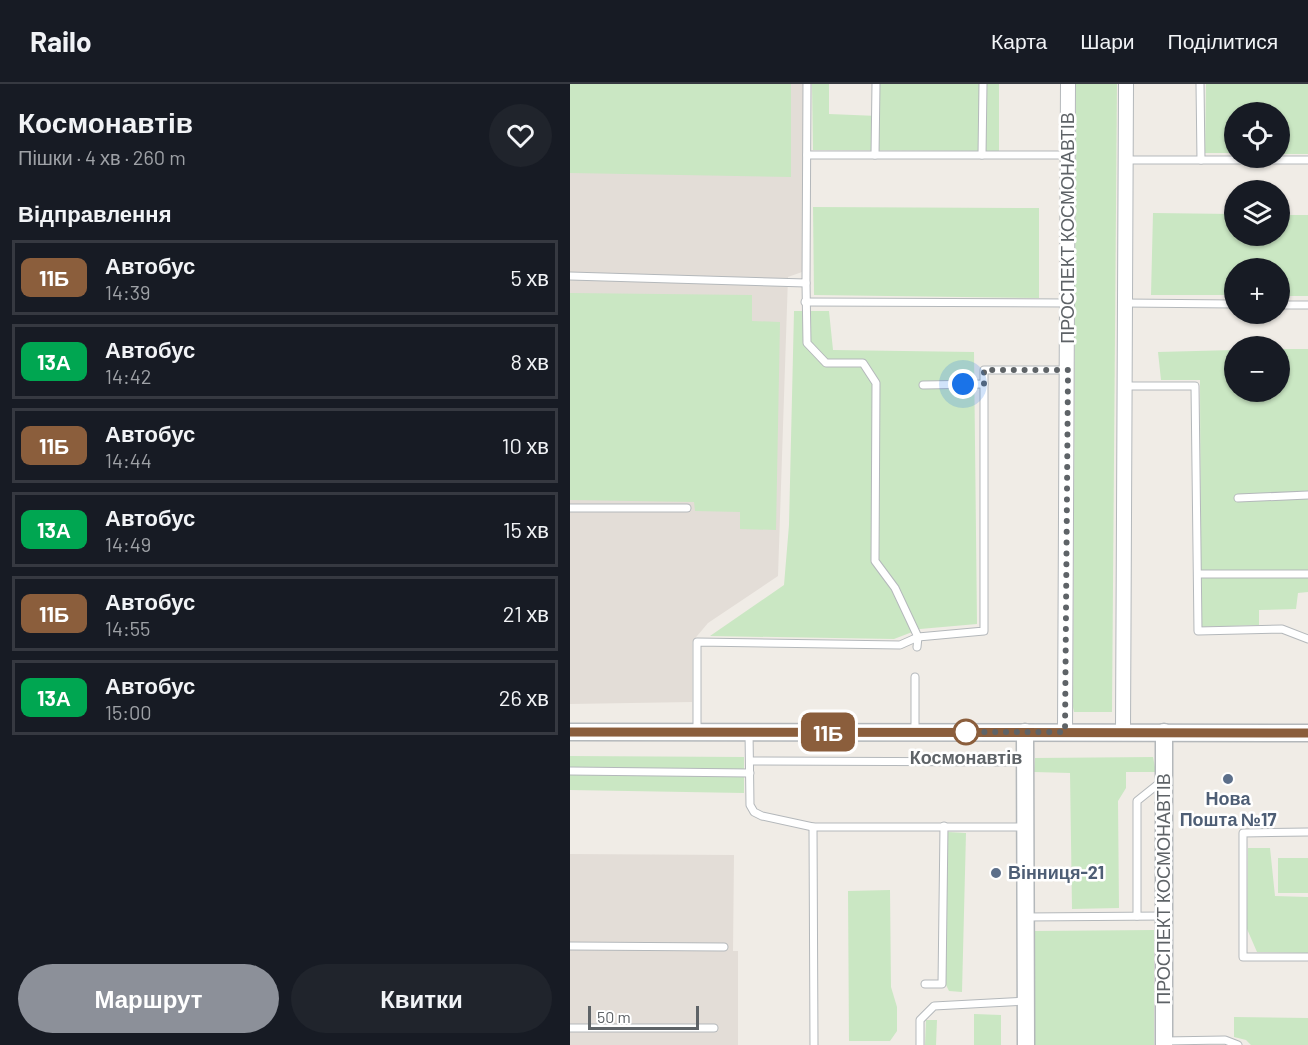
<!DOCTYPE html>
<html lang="uk">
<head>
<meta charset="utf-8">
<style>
	body { margin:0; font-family:Barlow,sans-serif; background:#20242c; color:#f1f3f6; height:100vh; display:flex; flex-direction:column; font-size:22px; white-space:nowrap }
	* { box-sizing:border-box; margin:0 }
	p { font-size:20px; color:#9ea1a6 }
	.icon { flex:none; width:33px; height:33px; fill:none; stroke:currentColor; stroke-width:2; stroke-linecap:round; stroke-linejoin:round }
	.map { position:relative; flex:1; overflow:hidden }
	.sheet { display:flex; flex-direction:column; background:#171b24; width:570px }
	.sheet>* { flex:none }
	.badge { padding:0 12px; border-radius:9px; font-size:21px; line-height:39px }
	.tools { position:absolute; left:654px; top:18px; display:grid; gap:12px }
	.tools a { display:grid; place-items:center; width:66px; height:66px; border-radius:50%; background:#171b24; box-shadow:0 2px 4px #0004; font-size:30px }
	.scale { position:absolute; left:18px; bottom:15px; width:111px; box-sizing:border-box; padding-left:6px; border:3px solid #5e6367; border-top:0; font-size:16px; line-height:21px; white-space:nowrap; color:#5e6367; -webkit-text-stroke:4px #fff; paint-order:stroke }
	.you { position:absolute; width:30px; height:30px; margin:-15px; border:4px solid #fff; border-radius:50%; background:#1a73e8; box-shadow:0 0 0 9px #1a73e833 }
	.map>.badge { position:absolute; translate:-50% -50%; box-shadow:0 0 0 3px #fff }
	h2 { padding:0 18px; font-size:22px; line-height:54px }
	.round { display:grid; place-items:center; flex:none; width:63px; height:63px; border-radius:32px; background:#20242c }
	.overview { display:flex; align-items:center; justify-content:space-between; height:102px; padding:0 18px }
	h1 { font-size:28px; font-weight:700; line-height:45px }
	.primary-button { display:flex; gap:12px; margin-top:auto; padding:12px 18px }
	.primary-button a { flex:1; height:69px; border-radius:36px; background:#8c9099; color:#fff; font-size:24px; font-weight:700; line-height:69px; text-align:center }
	.primary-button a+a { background:#20242c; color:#f1f3f6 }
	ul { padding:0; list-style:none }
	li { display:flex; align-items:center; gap:18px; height:75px; margin:0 12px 9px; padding:0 6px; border:3px solid #363941; border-radius:0px }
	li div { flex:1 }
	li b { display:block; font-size:22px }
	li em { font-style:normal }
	li .badge { min-width:66px; font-weight:700; text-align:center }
	header { display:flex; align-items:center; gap:36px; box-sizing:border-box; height:84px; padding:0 30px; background:#171b24; border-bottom:2px solid #363941 }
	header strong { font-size:28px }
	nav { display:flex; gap:33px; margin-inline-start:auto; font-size:21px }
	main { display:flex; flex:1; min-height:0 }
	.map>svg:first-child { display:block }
	.education { fill:#e3ddd7 }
	.green { fill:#cae7c3 }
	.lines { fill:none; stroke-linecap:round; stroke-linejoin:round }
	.service-casing { stroke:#b4b8bb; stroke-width:9 }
	.minor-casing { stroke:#b4b8bb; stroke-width:16 }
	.tertiary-casing { stroke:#b4b8bb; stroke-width:19 }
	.service { stroke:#fff; stroke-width:7 }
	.minor { stroke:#fff; stroke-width:14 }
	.tertiary { stroke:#fff; stroke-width:16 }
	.line-casing { stroke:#fff; stroke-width:14 }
	.line { stroke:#8b5e3c; stroke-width:9 }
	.walk { stroke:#5e6367; stroke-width:6; stroke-dasharray:0 10.8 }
	.stop-dot { fill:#fff; stroke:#8b5e3c; stroke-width:3 }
	.service-dot { fill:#5c6f8a; stroke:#fff; stroke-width:2 }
	.labels { text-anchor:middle; stroke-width:5; stroke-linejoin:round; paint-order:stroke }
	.street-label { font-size:18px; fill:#5e6367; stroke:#fff }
	.stop-label { font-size:18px; font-weight:bold; fill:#5e6367; stroke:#fff }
	.service-label { font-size:18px; font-weight:bold; fill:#4e5e75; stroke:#fff }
</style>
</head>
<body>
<header>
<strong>Railo</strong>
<nav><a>Карта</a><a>Шари</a><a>Поділитися</a></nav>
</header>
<main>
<section class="sheet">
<div class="overview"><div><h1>Космонавтів</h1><p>Пішки · 4 хв · 260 m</p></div><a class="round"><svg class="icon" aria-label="heart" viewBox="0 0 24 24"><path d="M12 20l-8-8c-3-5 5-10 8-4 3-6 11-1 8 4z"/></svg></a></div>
<h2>Відправлення</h2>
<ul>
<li><span class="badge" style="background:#8b5e3c;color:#fff">11Б</span><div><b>Автобус</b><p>14:39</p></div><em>5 хв</em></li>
<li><span class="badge" style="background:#00a651;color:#fff">13А</span><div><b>Автобус</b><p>14:42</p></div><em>8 хв</em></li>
<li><span class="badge" style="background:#8b5e3c;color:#fff">11Б</span><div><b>Автобус</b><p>14:44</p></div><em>10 хв</em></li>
<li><span class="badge" style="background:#00a651;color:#fff">13А</span><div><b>Автобус</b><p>14:49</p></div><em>15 хв</em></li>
<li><span class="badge" style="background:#8b5e3c;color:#fff">11Б</span><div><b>Автобус</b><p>14:55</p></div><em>21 хв</em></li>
<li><span class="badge" style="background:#00a651;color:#fff">13А</span><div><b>Автобус</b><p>15:00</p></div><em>26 хв</em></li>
</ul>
<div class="primary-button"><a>Маршрут</a><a>Квитки</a></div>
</section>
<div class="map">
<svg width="738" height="961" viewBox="0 0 738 961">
	<rect width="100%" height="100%" fill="#f0ece6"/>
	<g class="education">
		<path d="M0 0H234L232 188 218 193 208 492 138 539 122 558V618L0 620Z"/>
		<path d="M0 770 164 771 163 867H168V961H0Z"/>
	</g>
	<g class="green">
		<path d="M0 0H221V93L0 89Z"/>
		<path d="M242 0H259V30L308 32 309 0H429V67L243 66Z"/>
		<path d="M506 0H547L542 628H504L503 623Z"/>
		<path d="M636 0H738V70H710V28H664V69H635Z"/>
		<path d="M243 123 469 124V214L244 211Z"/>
		<path d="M583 129 664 130V152H710V131H738V212H710V184H664V211H581Z"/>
		<path d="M0 209 182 211V237L210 238 206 446 170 445V428L125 427 124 418 0 416Z"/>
		<path d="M224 227H259L263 266 404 268 407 540 350 545 324 555 140 552 214 501 219 441Z"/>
		<path d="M710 265H738V508L728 509 726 525 689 526V541L631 543 630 296H591L588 268 664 266V308H710Z"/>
		<path d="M0 672 174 673V709L0 706Z"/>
		<path d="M583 673 586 688H556V704L548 717 549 824 502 825 500 689 464 688 465 674Z"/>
		<path d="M378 748 396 749 392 908 379 907 375 899Z"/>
		<path d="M678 764H700L705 812 738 813V869L687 868 677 845Z"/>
		<rect x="708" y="774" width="30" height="35"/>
		<path d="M320 806 321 903 327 923V947L320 957H279L278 807Z"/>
		<path d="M584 846V961H465V847Z"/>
		<path d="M404 930 431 931V961H404Z"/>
		<path d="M664 933 738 934V961H681L676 956 664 953Z"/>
		<path d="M356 936H367L366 961H355Z"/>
	</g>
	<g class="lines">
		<defs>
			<g id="service">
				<path d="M630 0 631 76"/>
				<path d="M237 71H498"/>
				<path d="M305 71 306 0"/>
				<path d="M412 71 413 0"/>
				<path d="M555 76H738"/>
				<path d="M0 192 236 199 237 0"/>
				<path d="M236 199 237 259 256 279H293L306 299 305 477 325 504 348 553 347 563"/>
				<path d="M235 218 498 219"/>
				<path d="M554 219 664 220"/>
				<path d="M710 221H738"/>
				<path d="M353 301 414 300"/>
				<path d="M554 302H625L628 547 712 545 738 555"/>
				<path d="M668 414 738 411"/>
				<path d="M0 424H117"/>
				<path d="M628 490H738"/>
				<path d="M345 647V593"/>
				<path d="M127 648V558L330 561 348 553 414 547V286H498"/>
				<path d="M179 648 180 721 184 728 192 732 243 743H455"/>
				<path d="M180 677 455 678"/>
				<path d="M0 687 180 689"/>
				<path d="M243 743 244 961"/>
				<path d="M738 748 673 749V873H738"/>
				<path d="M567 832V717L592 697"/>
				<path d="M456 833 594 832"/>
				<path d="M0 862 154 863"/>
				<path d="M355 900H372L374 742"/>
				<path d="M0 944H144"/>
				<path d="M594 957 655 956 668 961"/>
				<path d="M350 961V936L364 922 456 917"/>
			</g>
			<g id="minor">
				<path d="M495 648 498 0"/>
				<path d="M553 648 556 0"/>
			</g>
			<g id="tertiary">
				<path d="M0 648 738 649"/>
				<path d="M455 648 456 961"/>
				<path d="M594 648V961"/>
			</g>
		</defs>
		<use href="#service" class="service-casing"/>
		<use href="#minor" class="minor-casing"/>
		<use href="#tertiary" class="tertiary-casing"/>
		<use href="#service" class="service"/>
		<use href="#minor" class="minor"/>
		<use href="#tertiary" class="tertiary"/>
	</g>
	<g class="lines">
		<defs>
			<path id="line" d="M0 648 738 649"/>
		</defs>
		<use href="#line" class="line-casing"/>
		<use href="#line" class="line"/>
		<path class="walk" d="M393 300H414V286H498L495 648H396"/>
	</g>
	<circle class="stop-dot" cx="396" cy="648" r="12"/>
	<g class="service-dot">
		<circle cx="658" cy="695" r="6"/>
		<circle cx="426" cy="789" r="6"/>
	</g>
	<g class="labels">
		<g class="street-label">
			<text transform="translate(498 144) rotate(-90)" y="6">ПРОСПЕКТ КОСМОНАВТІВ</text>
			<text transform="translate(594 805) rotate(-90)" y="6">ПРОСПЕКТ КОСМОНАВТІВ</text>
		</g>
		<g class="stop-label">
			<text x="396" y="680">Космонавтів</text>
		</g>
		<g class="service-label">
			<text x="658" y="721">Нова<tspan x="658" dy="21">Пошта №17</tspan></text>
			<text x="438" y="795" text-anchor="start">Вінниця-21</text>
		</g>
	</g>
</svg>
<div class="tools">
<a><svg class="icon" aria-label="locate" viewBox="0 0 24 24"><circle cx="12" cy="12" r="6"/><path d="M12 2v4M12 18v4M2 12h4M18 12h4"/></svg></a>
<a><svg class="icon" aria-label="layers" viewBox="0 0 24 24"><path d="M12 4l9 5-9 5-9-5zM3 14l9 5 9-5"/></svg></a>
<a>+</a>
<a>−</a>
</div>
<div class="scale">50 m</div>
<div class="you" style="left:393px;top:300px"></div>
<b class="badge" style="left:258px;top:648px;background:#8b5e3c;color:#fff">11Б</b>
</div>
</main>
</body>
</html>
